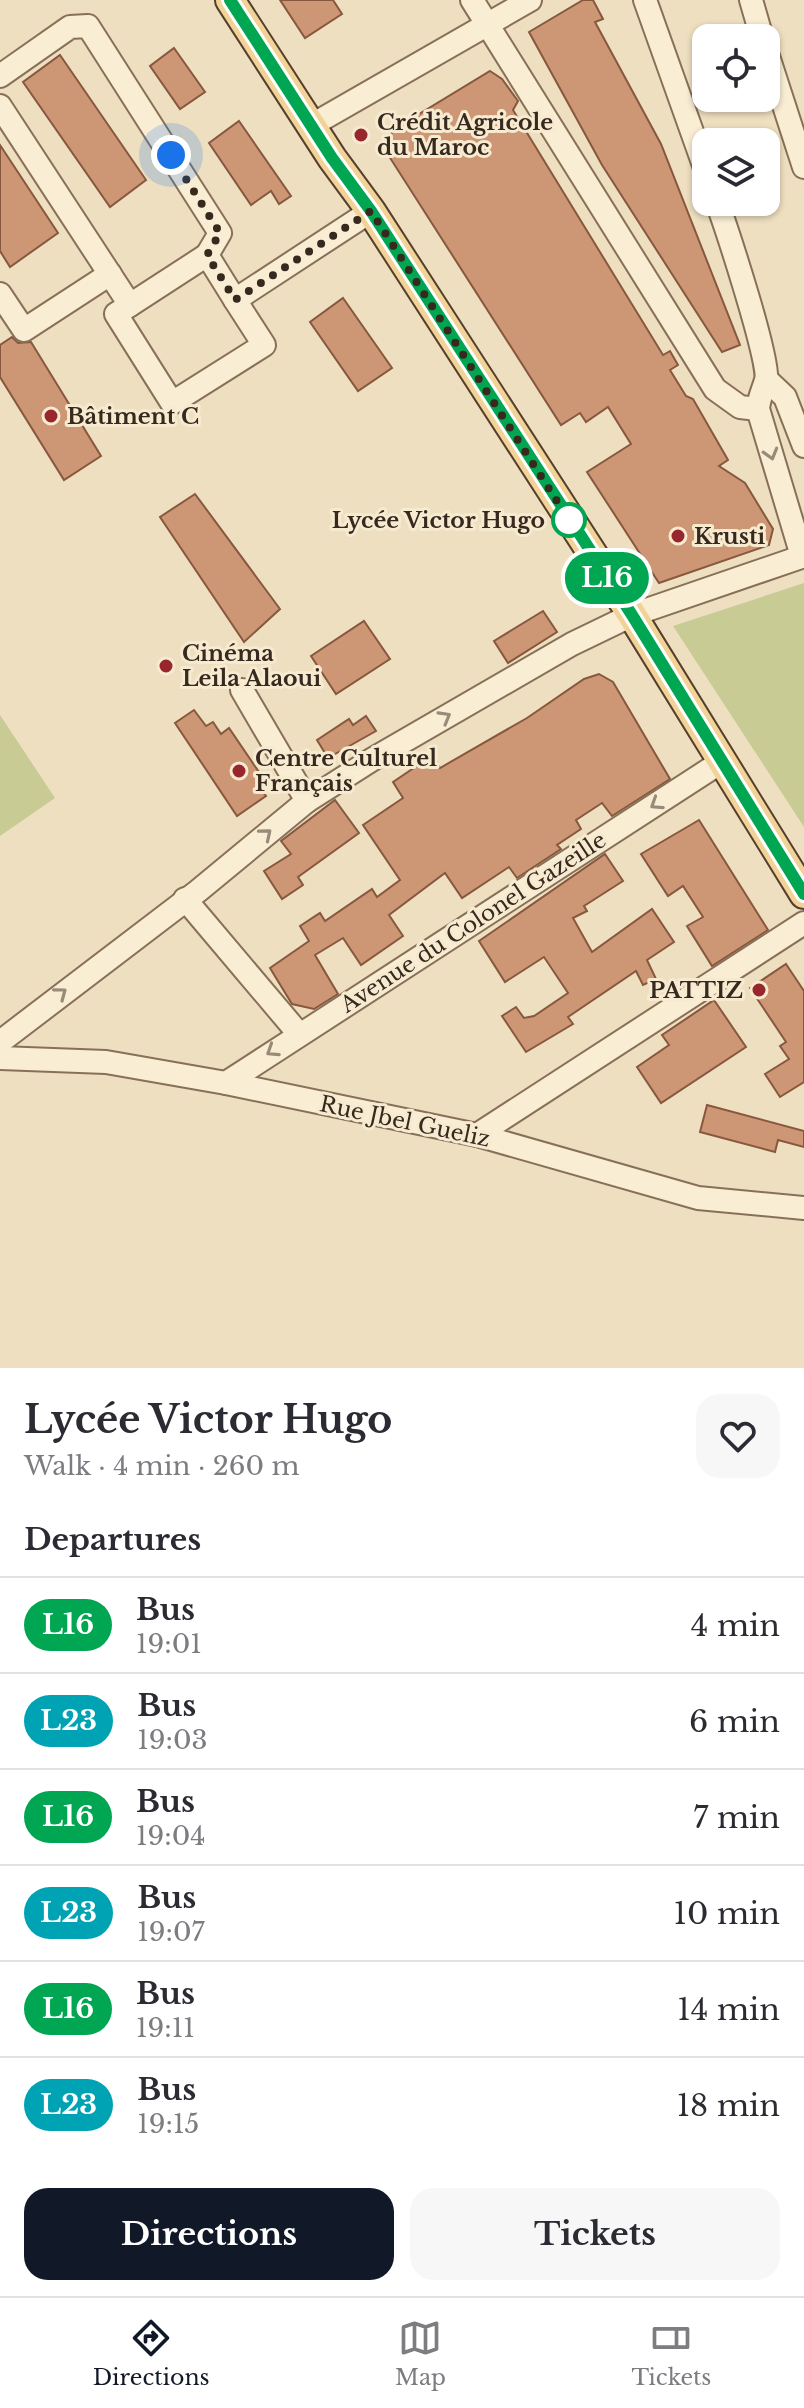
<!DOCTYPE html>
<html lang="en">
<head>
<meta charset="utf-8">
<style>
	body { margin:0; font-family:"Libre Baskerville",serif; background:#f7f7f7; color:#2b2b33; height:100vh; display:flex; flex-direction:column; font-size:30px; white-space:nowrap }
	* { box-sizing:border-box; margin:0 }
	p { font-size:26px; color:#7c7c81 }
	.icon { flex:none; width:44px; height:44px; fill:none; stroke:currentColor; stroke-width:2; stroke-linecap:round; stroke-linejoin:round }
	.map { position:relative; height:1368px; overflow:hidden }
	.panel { display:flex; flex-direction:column; background:#fff; flex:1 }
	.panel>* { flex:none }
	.badge { padding:0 16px; border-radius:26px; font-size:28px; line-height:52px }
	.controls { position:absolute; left:692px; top:24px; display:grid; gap:16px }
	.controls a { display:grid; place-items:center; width:88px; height:88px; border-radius:16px; background:#fff; box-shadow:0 2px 6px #0004; font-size:40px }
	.you { position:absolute; width:40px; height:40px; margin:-20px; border:6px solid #fff; border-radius:50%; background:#1a73e8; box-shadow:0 0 0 12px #1a73e833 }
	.map>.badge { position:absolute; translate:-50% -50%; box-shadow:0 0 0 4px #fff }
	h2 { padding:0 24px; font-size:30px; line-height:72px }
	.round { display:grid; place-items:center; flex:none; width:84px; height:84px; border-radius:24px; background:#f7f7f7 }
	.summary { display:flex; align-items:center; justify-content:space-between; height:136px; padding:0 24px }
	h1 { font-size:38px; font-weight:700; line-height:60px }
	.cta { display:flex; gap:16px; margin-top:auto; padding:16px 24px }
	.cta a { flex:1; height:92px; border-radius:24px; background:#111827; color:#fff; font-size:32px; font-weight:700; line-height:92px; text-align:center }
	.cta a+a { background:#f7f7f7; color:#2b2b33 }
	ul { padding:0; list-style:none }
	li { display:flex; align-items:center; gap:24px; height:96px; padding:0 24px; border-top:2px solid #e1e1e2 }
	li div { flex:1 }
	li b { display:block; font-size:30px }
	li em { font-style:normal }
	li .badge { min-width:88px; font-weight:700; text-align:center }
	.dock { display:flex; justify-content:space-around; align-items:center; height:112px; border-top:2px solid #e1e1e2; background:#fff; font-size:22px; color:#7c7c81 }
	.dock a { display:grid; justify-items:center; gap:4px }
	.dock .current { color:#111827 }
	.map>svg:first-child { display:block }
	.green { fill:#c8cc94 }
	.building { fill:#cd9776; stroke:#87583e; stroke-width:2 }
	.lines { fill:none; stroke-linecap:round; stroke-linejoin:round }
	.minor-casing { stroke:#887058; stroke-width:26 }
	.major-casing { stroke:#553e2d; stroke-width:32 }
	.minor { stroke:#f9edd4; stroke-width:22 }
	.major { stroke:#f2d397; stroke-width:28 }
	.oneway { stroke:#988b78 }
	.line-casing { stroke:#fff; stroke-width:18 }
	.line { stroke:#00a651; stroke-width:12 }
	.walk { stroke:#37291d; stroke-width:8; stroke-dasharray:0 14.4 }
	.poi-dot { fill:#97272c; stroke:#f6ead0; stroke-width:3 }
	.stop-dot { fill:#fff; stroke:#00a651; stroke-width:4 }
	.labels { text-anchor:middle; stroke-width:6; stroke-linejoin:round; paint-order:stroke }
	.poi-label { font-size:22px; font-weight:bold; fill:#37291d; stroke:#f6ead0; text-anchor:start }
	.stop-label { font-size:22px; font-weight:bold; fill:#37291d; stroke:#f6ead0; text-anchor:end }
	.street-label { font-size:22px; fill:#37291d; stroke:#f6ead0 }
</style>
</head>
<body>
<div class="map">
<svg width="804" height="1368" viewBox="0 0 804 1368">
	<rect width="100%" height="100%" fill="#eedfc0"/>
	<g class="green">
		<path d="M804 583V827L673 626Z"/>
		<path d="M0 715 55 798 0 836Z"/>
	</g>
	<g class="building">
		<path d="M280 0H333L342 14 305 38Z"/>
		<path d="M583 0H593L603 19 595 22 661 144 740 345 722 352 602 165 529 32Z"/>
		<path d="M174 48 205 92 180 109 150 66Z"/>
		<path d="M60 55 146 180 110 207 23 82Z"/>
		<path d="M490 71 502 79 518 101 513 110 663 355 670 351 678 365 670 370 686 396 693 399 728 460 719 466 745 483 773 529 769 545 659 583 587 472 631 444 608 407 586 422 580 413 561 425 385 150 393 130Z"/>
		<path d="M239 121 291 196 279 204 271 191 251 205 209 143Z"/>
		<path d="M0 145 58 233 10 267 0 251Z"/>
		<path d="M343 298 392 368 358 391 310 322Z"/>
		<path d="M12 337 18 343 31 342 101 456 64 480 0 377V345Z"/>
		<path d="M195 494 280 609 244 642 160 517Z"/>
		<path d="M543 611 557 632 508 663 494 641Z"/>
		<path d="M364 621 390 659 336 694 311 656Z"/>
		<path d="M599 674 613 682 670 779 612 816 602 803 576 820 581 829 557 845 561 849 517 878 509 867 462 898 445 873 389 915 403 936 361 965 343 938 315 955 338 994 314 1009 292 1004 270 968 309 941 300 926 320 913 325 921 372 889 377 897 400 880 363 825 403 798 393 782 433 755 440 768 527 718 584 679Z"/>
		<path d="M194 710 206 726 213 722 221 734 229 728 263 778 256 783 266 796 237 816 175 723Z"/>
		<path d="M366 716 376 731 328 758 317 740 349 719 353 725Z"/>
		<path d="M335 800 359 833 298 877 303 885 282 899 264 871 291 854 281 841Z"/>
		<path d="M699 820 768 930 712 966 687 926 703 917 683 886 668 896 641 854Z"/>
		<path d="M605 854 623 881 584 906 587 911 573 918 592 952 652 909 674 942 647 960 656 979 643 985 636 971 568 1017 573 1024 526 1052 502 1016 516 1007 524 1018 534 1016 568 993 544 957 505 982 479 941Z"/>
		<path d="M786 964 804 991V1082L780 1097 765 1074 789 1059 780 1046 786 1042 750 988Z"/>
		<path d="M714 1000 746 1047 661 1103 637 1067 669 1045 662 1035Z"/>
		<path d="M707 1105 804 1131V1147L778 1140 775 1152 700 1132Z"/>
	</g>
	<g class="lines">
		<defs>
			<g id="minor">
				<path d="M472 0 715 389 740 407 758 409"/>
				<path d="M645 0 706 171"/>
				<path d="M751 0 762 38"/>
				<path d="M766 50 804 167"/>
				<path d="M0 76 70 27 88 26 220 233 207 255"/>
				<path d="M0 106 130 305 207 255 235 300 371 211"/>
				<path d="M312 125 530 0"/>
				<path d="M717 202C726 227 771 363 766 380 763 391 759 397 758 409L802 556"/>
				<path d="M0 294 24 330 110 274"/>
				<path d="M130 305 116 314 172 403 264 345 235 300"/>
				<path d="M767 380 785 397 804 446"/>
				<path d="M242 690 307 801"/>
				<path d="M185 899 299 1034"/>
				<path d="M0 1042 198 891 307 801 373 759 572 644 632 615 804 556"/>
				<path d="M0 1058 106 1062 226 1083 477 1135 698 1198 804 1208"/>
				<path d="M226 1083 721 762"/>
				<path d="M477 1135 804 923"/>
			</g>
			<path id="major" d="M230 0 332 158 371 211 632 615 804 894"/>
		</defs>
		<use href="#minor" class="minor-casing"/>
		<use href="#major" class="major-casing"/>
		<use href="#minor" class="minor"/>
		<use href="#major" class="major"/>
	</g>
	<defs><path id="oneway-chevron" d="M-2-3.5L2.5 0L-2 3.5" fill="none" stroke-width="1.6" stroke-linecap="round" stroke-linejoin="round" transform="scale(2)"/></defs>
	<g class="oneway">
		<use href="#oneway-chevron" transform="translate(771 454) rotate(74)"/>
		<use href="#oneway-chevron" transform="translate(445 717) rotate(-30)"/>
		<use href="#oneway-chevron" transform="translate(656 804) rotate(147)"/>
		<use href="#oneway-chevron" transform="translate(266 834) rotate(-40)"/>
		<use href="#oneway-chevron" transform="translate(61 993) rotate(-37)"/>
		<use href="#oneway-chevron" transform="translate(272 1051) rotate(147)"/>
	</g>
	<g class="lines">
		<defs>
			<path id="line" d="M230 0 332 158 371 211 632 615 804 894"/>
		</defs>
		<use href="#line" class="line-casing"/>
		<use href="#line" class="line"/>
		<path class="walk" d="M171 155 220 233 207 255 235 300 371 211 569 520"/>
	</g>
	<g class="poi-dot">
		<circle cx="361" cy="135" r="8"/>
		<circle cx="51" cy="416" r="8"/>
		<circle cx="678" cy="536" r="8"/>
		<circle cx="166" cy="666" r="8"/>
		<circle cx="239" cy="771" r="8"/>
		<circle cx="759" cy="990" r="8"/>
	</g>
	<circle class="stop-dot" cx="569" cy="520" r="16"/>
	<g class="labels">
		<g class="poi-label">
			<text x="377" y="130">Crédit Agricole<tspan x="377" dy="25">du Maroc</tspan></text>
			<text x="67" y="424">Bâtiment C</text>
			<text x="694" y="544">Krusti</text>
			<text x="182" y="661">Cinéma<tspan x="182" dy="25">Leila Alaoui</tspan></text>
			<text x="255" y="766">Centre Culturel<tspan x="255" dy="25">Français</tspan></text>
			<text x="743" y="998" text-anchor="end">PATTIZ</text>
		</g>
		<g class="stop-label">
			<text x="545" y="528">Lycée Victor Hugo</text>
		</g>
		<g class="street-label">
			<text transform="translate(473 922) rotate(-33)" y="8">Avenue du Colonel Gazeille</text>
			<text transform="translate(405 1121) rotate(12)" y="8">Rue Jbel Gueliz</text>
		</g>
	</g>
</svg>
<div class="controls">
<a><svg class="icon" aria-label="locate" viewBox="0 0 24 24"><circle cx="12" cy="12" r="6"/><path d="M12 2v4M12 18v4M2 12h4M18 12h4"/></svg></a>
<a><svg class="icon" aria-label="layers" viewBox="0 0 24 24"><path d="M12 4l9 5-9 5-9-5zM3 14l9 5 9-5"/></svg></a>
</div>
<div class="you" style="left:171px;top:155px"></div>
<b class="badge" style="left:607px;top:578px;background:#00a651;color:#fff">L16</b>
</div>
<section class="panel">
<div class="summary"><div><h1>Lycée Victor Hugo</h1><p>Walk · 4 min · 260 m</p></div><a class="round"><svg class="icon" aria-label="heart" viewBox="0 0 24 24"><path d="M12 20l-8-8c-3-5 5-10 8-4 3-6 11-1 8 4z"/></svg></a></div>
<h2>Departures</h2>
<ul>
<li><span class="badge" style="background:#00a651;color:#fff">L16</span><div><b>Bus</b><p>19:01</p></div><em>4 min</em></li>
<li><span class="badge" style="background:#00a3b4;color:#fff">L23</span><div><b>Bus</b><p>19:03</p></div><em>6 min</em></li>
<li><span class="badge" style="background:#00a651;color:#fff">L16</span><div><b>Bus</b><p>19:04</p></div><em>7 min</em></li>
<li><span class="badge" style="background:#00a3b4;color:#fff">L23</span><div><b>Bus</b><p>19:07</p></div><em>10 min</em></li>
<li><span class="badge" style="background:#00a651;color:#fff">L16</span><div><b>Bus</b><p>19:11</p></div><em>14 min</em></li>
<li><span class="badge" style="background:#00a3b4;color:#fff">L23</span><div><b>Bus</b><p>19:15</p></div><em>18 min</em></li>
</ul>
<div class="cta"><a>Directions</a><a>Tickets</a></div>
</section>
<nav class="dock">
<a class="current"><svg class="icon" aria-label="directions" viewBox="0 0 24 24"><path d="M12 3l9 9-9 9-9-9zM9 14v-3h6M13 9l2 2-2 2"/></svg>Directions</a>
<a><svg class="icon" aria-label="map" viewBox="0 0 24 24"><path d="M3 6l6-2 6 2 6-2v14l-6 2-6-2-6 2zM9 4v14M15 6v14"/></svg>Map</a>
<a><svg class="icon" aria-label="tickets" viewBox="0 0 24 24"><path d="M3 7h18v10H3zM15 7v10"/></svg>Tickets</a>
</nav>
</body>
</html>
